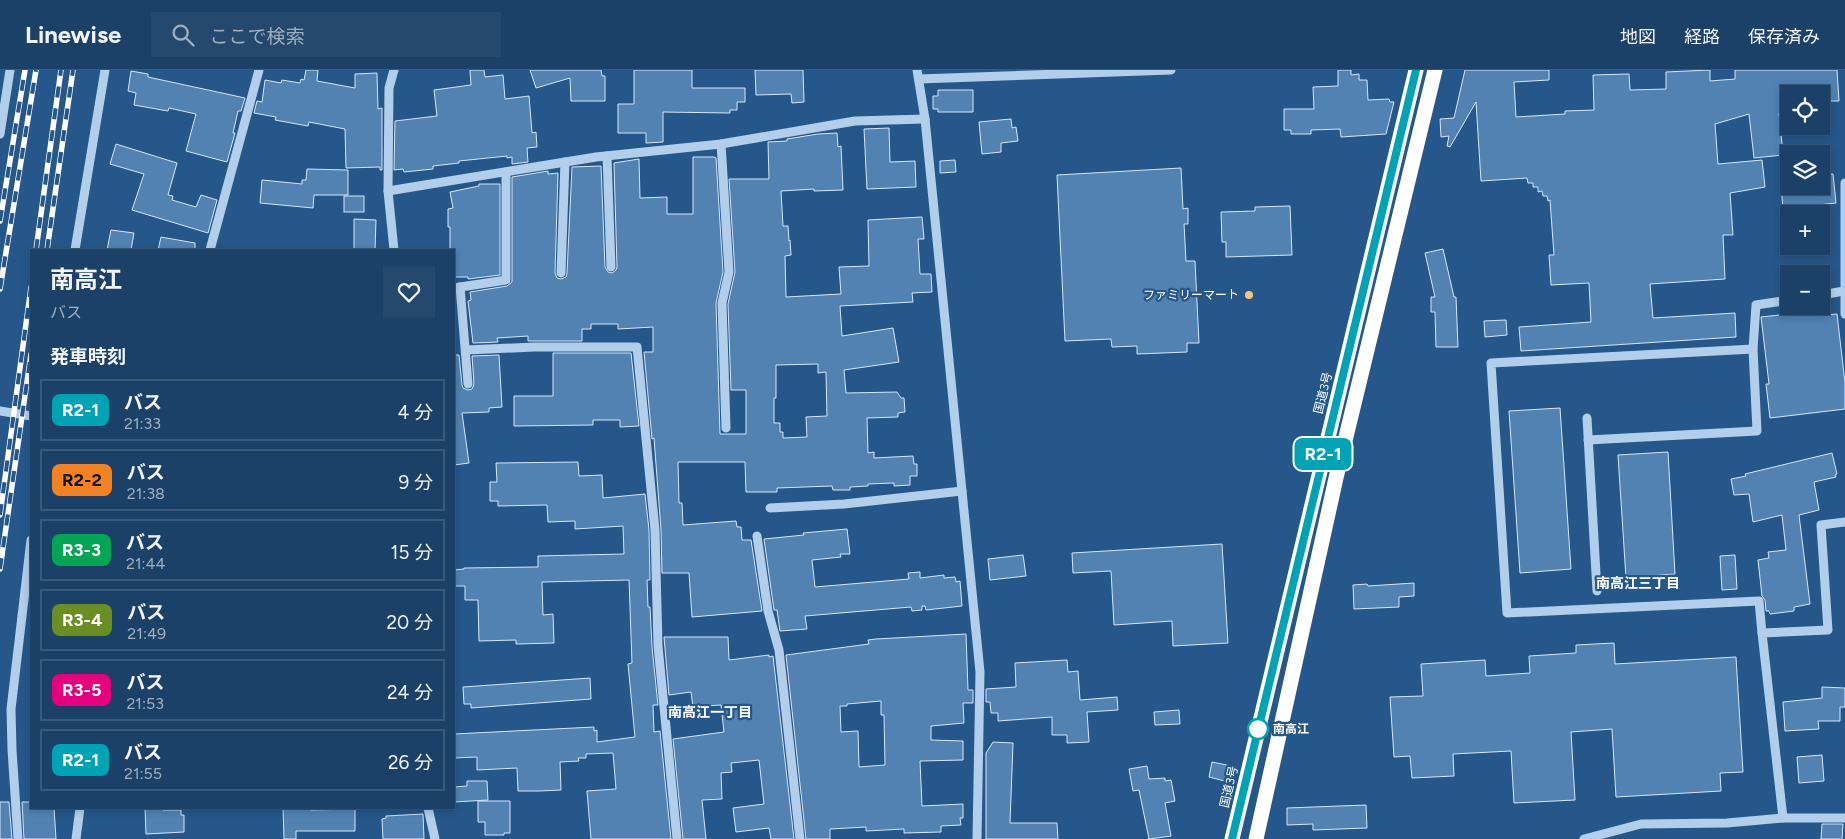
<!DOCTYPE html>
<html lang="ja">
<head>
<meta charset="utf-8">
<style>
	body { margin:0; font-family:Figtree,"Noto Sans JP",sans-serif; background:#25486e; color:#f1f3f6; height:100vh; display:flex; flex-direction:column; font-size:19px; white-space:nowrap }
	* { box-sizing:border-box; margin:0 }
	p { font-size:16px; color:#a0afc0 }
	.icon { flex:none; width:28px; height:28px; fill:none; stroke:currentColor; stroke-width:2; stroke-linecap:round; stroke-linejoin:round }
	.map { position:relative; flex:1; overflow:hidden }
	.details { position:absolute; left:30px; top:179px; width:425px; height:560px; display:flex; flex-direction:column; background:#1c4168; border-radius:0px; box-shadow:0 2px 8px #0003,0 0 0 1px #3a5a7c }
	.details>* { flex:none }
	.badge { padding:0 10px; border-radius:8px; font-size:18px; line-height:32px }
	.controls { position:absolute; left:1780px; top:15px; display:grid; gap:10px }
	.controls a { display:grid; place-items:center; width:50px; height:50px; border-radius:0px; background:#1c4168; box-shadow:0 2px 8px #0003,0 0 0 1px #3a5a7c; font-size:25px }
	.map>.badge { position:absolute; translate:-50% -50%; box-shadow:0 0 0 2px #fff }
	h2 { padding:0 20px; font-size:19px; line-height:45px }
	.round { display:grid; place-items:center; flex:none; width:52px; height:52px; border-radius:0px; background:#25486e }
	.summary { display:flex; align-items:center; justify-content:space-between; height:85px; padding:0 20px }
	h1 { font-size:24px; font-weight:700; line-height:38px }
	ul { padding:0; list-style:none }
	li { display:flex; align-items:center; gap:15px; height:62px; margin:0 10px 8px; padding:0 10px; border:2px solid #3a5a7c; border-radius:0px }
	li div { flex:1 }
	li b { display:block; font-size:19px }
	li em { font-style:normal }
	li .badge { min-width:55px; font-weight:700; text-align:center }
	header { display:flex; align-items:center; gap:30px; box-sizing:border-box; height:70px; padding:0 25px; background:#1c4168; border-bottom:1px solid #3a5a7c }
	header strong { font-size:24px }
	nav { display:flex; gap:28px; margin-inline-start:auto; font-size:18px }
	.search { width:350px; height:45px; background:#25486e; display:flex; align-items:center; gap:12px; box-sizing:border-box; padding:0 18px; border-radius:0px; color:#a0afc0; font-size:19px }
	.map>svg:first-child { display:block }
	.building { fill:#5182b2; stroke:#d6e7f7; fill-rule:evenodd }
	.lines { fill:none; stroke-linecap:round; stroke-linejoin:round }
	.minor { stroke:#b2ceea; stroke-width:9 }
	.highway { stroke:#fff; stroke-width:15 }
	.rail-casing { stroke:#fff; stroke-width:5.5 }
	.rail { stroke:#25578a; stroke-width:4; stroke-dasharray:11; stroke-linecap:butt }
	.line-casing { stroke:#fff; stroke-width:11 }
	.line { stroke:#00a3b4; stroke-width:8 }
	.poi-dot { fill:#f3c876; stroke:#25578a; stroke-width:2 }
	.stop-dot { fill:#fff; stroke:#00a3b4; stroke-width:2.5 }
	.labels { text-anchor:middle; stroke-width:4.5; stroke-linejoin:round; paint-order:stroke }
	.poi-label { font-size:12px; fill:#fff; stroke:#25578a; text-anchor:end }
	.street-label { font-size:12px; fill:#fff; stroke:#25578a }
	.stop-label { font-size:12px; font-weight:bold; fill:#fff; stroke:#25578a; text-anchor:start }
	.neighbourhood-label { font-size:14px; font-weight:bold; fill:#fff; stroke:#25578a }
</style>
</head>
<body>
<header>
<strong>Linewise</strong>
<div class="search"><svg class="icon" aria-label="search" viewBox="0 0 24 24"><circle cx="10" cy="10" r="6"/><path d="M15 15l6 6"/></svg>ここで検索</div>
<nav><a>地図</a><a>経路</a><a>保存済み</a></nav>
</header>
<div class="map">
<svg width="1845" height="769" viewBox="0 0 1845 769">
	<rect width="100%" height="100%" fill="#25578a"/>
	<g class="building">
		<path d="M306 0H318L317 11 355 18V4L377 3 378 39 382 38V100H380V97L346 98 345 59 309 52 308 56 275 50 276 47 254 43 257 31 262 32 265 10 281 13 282 10 300 13 301 9 304 10Z"/>
		<path d="M470 0H484L485 7 503 5 505 29 529 26 532 63 536 62 537 77 527 78 528 92 512 94V87L507 88V86L459 91V93L433 96V99L404 102 403 99 394 100 395 51 437 46 434 20 471 15Z"/>
		<path d="M530 0H601L602 6H605V31H571L570 8 536 18Z"/>
		<path d="M634 0H692V18H745V32H737V40H730V43L663 42V72L646 73V63H618V34H634Z"/>
		<path d="M755 0H803L804 32 792 33 791 24 756 25Z"/>
		<path d="M1338 0H1351V5L1359 4V10H1367L1368 30 1389 29 1390 32H1394L1386 64 1341 67 1340 59 1311 60V64H1291V60H1284V39H1314L1313 17 1338 16Z"/>
		<path d="M1465 0H1549V10L1514 12 1516 47 1565 44V41L1594 40 1593 5 1629 4 1630 20 1666 19V2L1710 0V11L1735 9V0H1837L1839 31H1821V24H1789V42L1779 43 1783 85 1754 88 1749 44 1715 54 1718 94 1762 90 1765 117 1730 123 1733 165H1723L1725 209 1650 214 1653 248 1735 243 1736 267 1521 281 1519 257 1591 252 1589 213 1551 215 1549 185H1554L1550 130 1548 131 1547 126H1543L1542 121 1538 122V117H1533V113H1528L1527 108 1481 111 1476 32 1450 77 1447 76 1449 66 1441 67 1440 49 1454 48Z"/>
		<path d="M131 1 148 4V7L245 28 241 41H238L233 63H235L227 92 186 81 196 44 169 38 168 41 134 35 136 23 128 21Z"/>
		<path d="M938 20H973V42H938V39H933V26H938Z"/>
		<path d="M1011 49 1012 58 1016 57 1018 71 1001 73V82L982 84 979 52Z"/>
		<path d="M889 58 890 92 915 91 916 117 867 119 864 59Z"/>
		<path d="M837 63 838 77 841 76 843 120 814 121V119L781 121 783 156H788L789 171 790 170 791 185 785 186 786 227 841 224 839 197 869 196 868 150 922 147 924 169H918L920 204H931L932 222 912 223 913 232 840 236 842 266 893 258 899 292 844 300 846 323 897 322 901 328H904L905 342 898 343V347L867 348 868 383 874 382V388L913 386 914 394H917V406H910V415L894 416V413L868 414V416L850 417V420H833L832 416 777 418V422H746L745 392H678L679 433H682L683 455 736 451 737 457H741L742 470H751L762 541 692 547 689 503H662L661 460 654 368 652 369 644 282H653V257L618 259V254H591V259H582V271H528V266L497 268 498 272 473 273 468 231 471 230 470 222 507 216 512 212V107L548 101V104L558 103 555 203 557 208 561 209 566 207 567 203 572 97 601 96 605 197 608 202 612 203 616 200 617 197 614 93 639 89 640 128 667 127V144H693V87H714L716 88 723 202 716 233 720 364H746V320H731L728 234 735 202 729 109H769L768 72 787 71V69L818 64ZM818 294V303L826 302 827 346 806 347 807 367 783 368V362H780V353H774V328H776V295Z"/>
		<path d="M116 74 177 93 168 125 173 126 172 130 196 137 201 125 217 130 208 163 132 140 144 104 110 94Z"/>
		<path d="M955 90 956 102 940 103V91Z"/>
		<path d="M1181 98 1183 139 1188 138V154H1184L1186 191H1195L1199 273H1187V282L1137 284V276L1112 277 1111 269 1065 271 1057 105Z"/>
		<path d="M307 99 348 100V125H314L313 138 260 133 262 110 302 114V110H306Z"/>
		<path d="M1833 104 1836 133 1783 139 1781 116H1821V105Z"/>
		<path d="M479 114H500V205L468 209V207H454V180H450V157H448V139L453 138 450 122 479 116Z"/>
		<rect x="344" y="126" width="20" height="16"/>
		<path d="M1290 136 1292 185 1226 187V172H1222L1221 142 1255 141V137Z"/>
		<path d="M354 149 376 150 375 180H354Z"/>
		<path d="M111 160 134 163 131 180H107Z"/>
		<path d="M161 167 195 173V180H158Z"/>
		<path d="M1443 179 1454 227H1456L1458 277H1436L1435 242H1431V227H1435L1425 183Z"/>
		<path d="M1825 240V245L1837 244 1845 313V339L1770 348 1766 314H1769L1761 247Z"/>
		<path d="M1506 250 1507 265 1485 267 1484 251Z"/>
		<path d="M553 283H631L639 356 620 357V350H593V355L514 356V326H553Z"/>
		<path d="M454 285H459L462 315 463 318 468 320 472 319 474 314 472 286 499 285 502 337 489 338V342L462 343 469 393 454 395Z"/>
		<path d="M1560 338 1571 499 1520 503 1509 341Z"/>
		<path d="M1668 382 1675 504 1626 508 1618 385Z"/>
		<path d="M1832 383 1837 404 1835 405 1836 407 1814 412 1819 440 1799 445 1810 534 1794 537V541L1770 544 1769 541H1766L1765 530 1762 526 1758 490 1769 488 1768 482 1786 480 1782 445 1753 452 1749 424 1734 425 1731 409 1746 406 1745 404Z"/>
		<path d="M578 392 579 406 602 405 603 428 645 424 649 460 650 510H647L648 537H650L652 577 658 635H653L654 662 660 661 671 769H591L587 721 616 719 613 683 586 684V688H578L579 691 560 692 561 720 539 721H518L517 698 477 700V687L454 688V664L594 657V661L597 660V672L635 667 628 594 632 593 629 510 542 512 543 545 553 544 554 573 516 574V570L479 571 478 530H465V516H454V500L464 499V498L538 497V486L624 484 623 456 575 459V451L548 452 547 435 498 436V431H490V412H497L496 393Z"/>
		<path d="M847 459 850 484H840L841 487 812 490 815 517 909 509 908 503 920 502V508L944 505V508L955 507 956 512 960 511 962 536 926 540 925 536H922V540L912 541 911 537 805 546 807 559 780 561 777 540H774L764 469 804 465 803 463Z"/>
		<path d="M1222 474 1228 573 1173 576 1172 551 1114 555 1111 501 1073 503 1072 483Z"/>
		<path d="M1023 485 1026 506 990 510 988 489Z"/>
		<path d="M1735 485 1737 519 1722 520 1720 486Z"/>
		<path d="M1414 513V526L1399 527V537L1354 539 1353 515 1367 514 1368 516Z"/>
		<path d="M966 564 968 620H973V633H963L964 653 931 656V670L963 671V690L920 691 922 736 963 734V748H960L961 755 941 756V762L904 763V759L866 761V757L830 759V769H806L786 585 869 574 868 570 876 569ZM881 631V645H884L885 695 859 697 858 661 841 662 840 636H847V634Z"/>
		<path d="M664 567H728L729 590 769 585V587L773 586 794 769H771L769 758 736 762 733 738 764 734 759 690 731 693 732 702 721 703 722 729 702 730 706 769H683L673 669 724 662 721 635 693 637 691 622 669 625Z"/>
		<path d="M1614 573 1615 594 1736 587 1743 702 1720 703 1721 721 1616 727 1612 659 1571 662 1575 730 1514 733 1511 681 1453 684 1454 706 1412 708 1410 686 1394 687 1390 627 1423 626 1421 594 1485 590 1486 606 1530 603 1529 586 1576 583V575Z"/>
		<path d="M1067 590 1068 602 1078 601 1080 630 1117 627 1118 640 1087 642 1089 672 1067 673V665H1052V647L998 651V643H991L990 632H986V619L1016 617 1015 593Z"/>
		<path d="M590 608 591 629 471 638V634H464L463 617Z"/>
		<path d="M1822 617 1845 618V637H1840V651H1818L1819 659 1785 661 1783 632 1822 628Z"/>
		<path d="M1179 640 1180 654 1155 655 1154 642Z"/>
		<path d="M993 672 1013 673 1010 753H1057L1058 769H986V683Z"/>
		<path d="M1822 685 1824 711 1799 713 1797 687Z"/>
		<path d="M1212 692 1236 697 1232 713 1209 707Z"/>
		<path d="M1147 696 1149 709 1165 708V711L1171 710 1175 731 1165 733 1171 766 1149 769 1139 720 1133 721 1129 699Z"/>
		<path d="M467 711H487L488 730 454 732V717L467 716Z"/>
		<path d="M478 731H510V763H504V765H485V752H478Z"/>
		<path d="M0 732H9L12 769H0Z"/>
		<path d="M22 732H31V738H54L56 769H24Z"/>
		<path d="M1366 735 1367 758 1313 760V754L1287 755V738Z"/>
		<path d="M145 738H163V740H181V745H184V762L146 764Z"/>
		<path d="M283 738H311V740L355 739V761H296V769H284Z"/>
		<path d="M423 744 424 769H383L382 749 386 748V746Z"/>
		<path d="M1822 754H1843L1842 769H1821Z"/>
	</g>
	<g class="lines">
		<g class="minor">
			<path d="M394 0 389 18 388 121 394 180"/>
			<path d="M917 0 925 49 980 602 977 769"/>
			<path d="M919 9 1171 0"/>
			<path d="M0 64 10 0"/>
			<path d="M721 74 729 202 722 233 726 358"/>
			<path d="M607 86 611 197"/>
			<path d="M1845 113V244"/>
			<path d="M388 121 596 87 721 74 855 51 925 49"/>
			<path d="M75 180 105 0"/>
			<path d="M210 180 259 0"/>
			<path d="M561 203 565 92"/>
			<path d="M460 217 468 314"/>
			<path d="M454 218 506 210V102"/>
			<path d="M1821 225 1844 221"/>
			<path d="M466 280 534 277H637L655 460 658 576 677 769"/>
			<path d="M0 341 31 346"/>
			<path d="M1587 348 1597 521"/>
			<path d="M1588 370 1757 361 1753 279"/>
			<path d="M770 438 844 434 962 421"/>
			<path d="M757 466 768 541 779 580 800 769"/>
			<path d="M1762 563 1759 531 1507 543 1491 293 1753 279 1756 235 1789 230"/>
			<path d="M428 738 435 769"/>
			<path d="M1783 748 1762 563 1828 560 1821 455 1845 452"/>
			<path d="M18 769 12 680 11 639 31 470"/>
			<path d="M76 769 80 738"/>
			<path d="M1584 769 1641 754 1727 753 1783 748H1845"/>
		</g>
		<g class="highway">
			<path d="M1232 769 1416 0"/>
			<path d="M1256 769 1336 408 1435 0"/>
		</g>
		<defs>
			<g id="rail">
				<path d="M0 151 25 0"/>
				<path d="M36 180 61 0"/>
				<path d="M47 180 73 0"/>
				<path d="M0 219 36 0"/>
				<path d="M0 445 31 217"/>
				<path d="M0 499 31 284"/>
			</g>
		</defs>
		<use href="#rail" class="rail-casing"/>
		<use href="#rail" class="rail"/>
	</g>
	<g class="lines">
		<defs>
			<path id="line" d="M1232 769 1416 0"/>
		</defs>
		<use href="#line" class="line-casing"/>
		<use href="#line" class="line"/>
	</g>
	<circle class="poi-dot" cx="1249" cy="225" r="5"/>
	<circle class="stop-dot" cx="1258" cy="659" r="10"/>
	<g class="labels">
		<g class="poi-label">
			<text x="1239" y="229">ファミリーマート</text>
		</g>
		<g class="street-label">
			<text transform="translate(1323 323) rotate(-76)" y="4">国道3号</text>
			<text transform="translate(1229 717) rotate(-77)" y="4">国道3号</text>
		</g>
		<g class="stop-label">
			<text x="1273" y="663">南高江</text>
		</g>
		<g class="neighbourhood-label">
			<text x="1638" y="518">南高江三丁目</text>
			<text x="710" y="647">南高江一丁目</text>
		</g>
	</g>
</svg>
<div class="controls">
<a><svg class="icon" aria-label="locate" viewBox="0 0 24 24"><circle cx="12" cy="12" r="6"/><path d="M12 2v4M12 18v4M2 12h4M18 12h4"/></svg></a>
<a><svg class="icon" aria-label="layers" viewBox="0 0 24 24"><path d="M12 4l9 5-9 5-9-5zM3 14l9 5 9-5"/></svg></a>
<a>+</a>
<a>−</a>
</div>
<b class="badge" style="left:1323px;top:384px;background:#00a3b4;color:#fff">R2-1</b>
<section class="details">
<div class="summary"><div><h1>南高江</h1><p>バス</p></div><a class="round"><svg class="icon" aria-label="heart" viewBox="0 0 24 24"><path d="M12 20l-8-8c-3-5 5-10 8-4 3-6 11-1 8 4z"/></svg></a></div>
<h2>発車時刻</h2>
<ul>
<li><span class="badge" style="background:#00a3b4;color:#fff">R2-1</span><div><b>バス</b><p>21:33</p></div><em>4 分</em></li>
<li><span class="badge" style="background:#f58220;color:#111">R2-2</span><div><b>バス</b><p>21:38</p></div><em>9 分</em></li>
<li><span class="badge" style="background:#00a651;color:#fff">R3-3</span><div><b>バス</b><p>21:44</p></div><em>15 分</em></li>
<li><span class="badge" style="background:#6b8e23;color:#fff">R3-4</span><div><b>バス</b><p>21:49</p></div><em>20 分</em></li>
<li><span class="badge" style="background:#e6007e;color:#fff">R3-5</span><div><b>バス</b><p>21:53</p></div><em>24 分</em></li>
<li><span class="badge" style="background:#00a3b4;color:#fff">R2-1</span><div><b>バス</b><p>21:55</p></div><em>26 分</em></li>
</ul>
</section>
</div>
</body>
</html>
